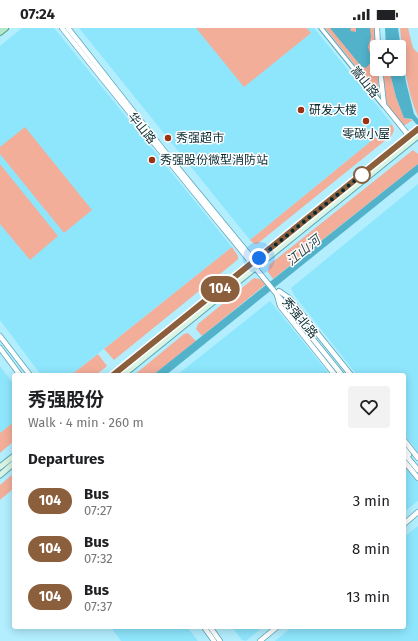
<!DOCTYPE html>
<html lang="en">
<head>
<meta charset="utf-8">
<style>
	body { margin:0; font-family:"Fira Sans","Noto Sans SC",sans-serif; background:#f2f2f2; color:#202124; height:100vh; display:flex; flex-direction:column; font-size:15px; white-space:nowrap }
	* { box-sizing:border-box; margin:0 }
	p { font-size:13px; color:#757577 }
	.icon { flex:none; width:22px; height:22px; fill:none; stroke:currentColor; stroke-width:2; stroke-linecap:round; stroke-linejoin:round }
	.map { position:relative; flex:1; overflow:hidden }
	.panel { position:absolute; left:12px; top:345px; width:394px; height:256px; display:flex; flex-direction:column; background:#fff; border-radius:4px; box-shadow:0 2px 10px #0003 }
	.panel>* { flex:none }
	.badge { padding:0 8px; border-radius:13px; font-size:14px; line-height:26px }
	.controls { position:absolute; left:370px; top:12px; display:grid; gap:8px }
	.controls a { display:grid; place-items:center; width:36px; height:36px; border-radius:4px; background:#fff; box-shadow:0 2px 10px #0003; font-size:20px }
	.you { position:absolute; width:20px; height:20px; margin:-10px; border:3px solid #fff; border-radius:50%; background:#1a73e8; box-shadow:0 0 0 6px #1a73e833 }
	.map>.badge { position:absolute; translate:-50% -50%; box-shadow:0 0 0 2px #fff }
	h2 { padding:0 16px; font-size:15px; line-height:36px }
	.round { display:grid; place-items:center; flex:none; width:42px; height:42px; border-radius:4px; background:#f2f2f2 }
	.head { display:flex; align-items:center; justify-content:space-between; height:68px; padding:0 16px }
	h1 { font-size:19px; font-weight:700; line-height:30px }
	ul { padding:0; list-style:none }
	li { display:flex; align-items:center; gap:12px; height:48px; padding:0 16px }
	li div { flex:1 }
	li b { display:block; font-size:15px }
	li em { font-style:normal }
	li .badge { min-width:44px; font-weight:700; text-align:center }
	.status { display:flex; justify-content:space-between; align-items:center; height:28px; padding:0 20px; background:#fff; direction:ltr }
	.status svg { height:11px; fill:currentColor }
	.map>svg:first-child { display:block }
	.built { fill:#8ee6fd }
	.green { fill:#f3ae9a }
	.water { fill:#51b2ca }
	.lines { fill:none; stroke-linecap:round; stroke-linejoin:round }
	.minor-casing { stroke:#59a5b8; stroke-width:5.5 }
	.tertiary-casing { stroke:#59a5b8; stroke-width:6 }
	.secondary-casing { stroke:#59a5b8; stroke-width:7 }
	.primary-casing { stroke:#569c7b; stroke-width:8 }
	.minor { stroke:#fff; stroke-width:3.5 }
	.tertiary { stroke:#fff; stroke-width:4.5 }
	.secondary { stroke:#d9f4e3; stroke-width:5 }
	.primary { stroke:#b3e8c8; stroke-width:6 }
	.line-casing { stroke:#fff; stroke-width:9 }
	.line { stroke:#8b5e3c; stroke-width:6 }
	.walk { stroke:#082a31; stroke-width:4; stroke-dasharray:0 7.2 }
	.poi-dot { fill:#9a3213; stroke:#fff; stroke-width:1.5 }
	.stop-dot { fill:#fff; stroke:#8b5e3c; stroke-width:2 }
	.labels { text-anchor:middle; stroke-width:3; stroke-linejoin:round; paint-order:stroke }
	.street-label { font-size:12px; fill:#082a31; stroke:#fff }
	.poi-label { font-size:12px; fill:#082a31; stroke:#fff; text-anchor:start }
	.water-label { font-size:13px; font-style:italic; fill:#2d4b53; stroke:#fff }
</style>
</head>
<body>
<div class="status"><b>07:24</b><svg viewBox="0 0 49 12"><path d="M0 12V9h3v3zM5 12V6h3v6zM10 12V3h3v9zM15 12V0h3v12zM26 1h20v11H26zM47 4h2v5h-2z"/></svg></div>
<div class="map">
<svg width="418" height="613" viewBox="0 0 418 613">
	<rect width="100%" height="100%" fill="#b2eefe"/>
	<g class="built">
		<path d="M22 0H54L232 219 71 347H41L0 292V18Z"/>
		<path d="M79 0H314L392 96 250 212Z"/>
		<path d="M418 156V424L404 406V347H357L294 267 291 260Z"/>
		<path d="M270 273 330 347H177Z"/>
		<path d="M0 338 14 357V394L0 405Z"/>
		<path d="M404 438 418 455V473L404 484Z"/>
		<path d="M418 498V613H275L292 599H404V509Z"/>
		<path d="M111 599H187L198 613H121Z"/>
		<path d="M232 599H263L246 613 242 612Z"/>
	</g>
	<g class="green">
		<path d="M196 0H307L311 5 244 59Z"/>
		<path d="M325 0H375L379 67Z"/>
		<path d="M400 0H408L413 20 418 25V89C406 61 403 30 400 0Z"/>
		<path d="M383 41H389L396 69 404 90 413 92 405 97H402L390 82 386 73Z"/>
		<path d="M392 96 394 102 392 107 257 216H254L250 212Z"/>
		<path d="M25 99 92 182 64 205 0 126V119Z"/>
		<path d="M413 122 418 126V136L273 251 268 244 269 237Z"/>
		<path d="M0 136 58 208 30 232 0 196Z"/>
		<path d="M232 219 238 228V231L236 233 114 332 104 321Z"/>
		<path d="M254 250 260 251 266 256 202 308 196 301 198 296Z"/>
		<path d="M188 305 196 313 153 347H134L184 306Z"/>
		<path d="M98 326 107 338 96 347H71Z"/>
		<path d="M14 394V413L0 425V405Z"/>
		<path d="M14 445V460L0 472V457Z"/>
	</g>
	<g class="water">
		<path d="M330 0H351L350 2 351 3 356 4V0H370L371 9 368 19 372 33 366 40 361 38Z"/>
		<path d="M385 0H398L406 54 414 86 418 91V98L412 91 404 90 396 69 389 41H399V19H386Z"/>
		<path d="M418 136V144L166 347H153Z"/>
	</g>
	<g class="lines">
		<defs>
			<path id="minor" d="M321 0 383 77"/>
			<g id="tertiary">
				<path d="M62 0C154 117 249 231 342 347"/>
				<path d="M68 0 169 129 252 230"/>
				<path d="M377 0 378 19"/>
				<path d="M380 41 384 77 409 108"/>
				<path d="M279 263 289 270 351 347"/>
				<path d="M277 267 280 278 335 347"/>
				<path d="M0 308 30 347"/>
				<path d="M0 320 20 347"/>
				<path d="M404 412 418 430"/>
				<path d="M404 420 409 427"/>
				<path d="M404 425 418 442"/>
				<path d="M404 433 418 450"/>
				<path d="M404 496 418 484"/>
				<path d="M204 599 214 613"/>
				<path d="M210 599 220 613"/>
				<path d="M260 613 277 599"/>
			</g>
			<g id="secondary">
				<path d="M113 347 418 101"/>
				<path d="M123 347 418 108"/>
				<path d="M0 439 14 428"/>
				<path d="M0 447 14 435"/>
			</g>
			<path id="primary" d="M0 4 5 0"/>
		</defs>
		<use href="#minor" class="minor-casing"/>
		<use href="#tertiary" class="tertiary-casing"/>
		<use href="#secondary" class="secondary-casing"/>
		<use href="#primary" class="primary-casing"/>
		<use href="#minor" class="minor"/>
		<use href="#tertiary" class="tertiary"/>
		<use href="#secondary" class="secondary"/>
		<use href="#primary" class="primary"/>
	</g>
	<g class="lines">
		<defs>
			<path id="line" d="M113 347 418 101"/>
		</defs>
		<use href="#line" class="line-casing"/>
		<use href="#line" class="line"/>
		<path class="walk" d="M259 230 363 146 362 147"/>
	</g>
	<g class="poi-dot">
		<circle cx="301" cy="82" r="4"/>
		<circle cx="366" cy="93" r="4"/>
		<circle cx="168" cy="110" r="4"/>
		<circle cx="152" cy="132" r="4"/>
	</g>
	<circle class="stop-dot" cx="362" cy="147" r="8"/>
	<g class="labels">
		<g class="street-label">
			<text transform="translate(365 54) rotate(51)" y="4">嵩山路</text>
			<text transform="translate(142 100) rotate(51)" y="4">华山路</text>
			<text transform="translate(300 290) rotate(51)" y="4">秀强北路</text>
		</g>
		<g class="poi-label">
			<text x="309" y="86">研发大楼</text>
			<text x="366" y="110" text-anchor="middle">零碳小屋</text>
			<text x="176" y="114">秀强超市</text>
			<text x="160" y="136">秀强股份微型消防站</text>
		</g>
		<g class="water-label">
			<text transform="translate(303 222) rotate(-39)" y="5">江山河</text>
		</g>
	</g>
</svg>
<div class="controls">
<a><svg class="icon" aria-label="locate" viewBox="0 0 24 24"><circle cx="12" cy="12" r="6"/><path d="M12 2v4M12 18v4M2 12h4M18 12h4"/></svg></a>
</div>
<div class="you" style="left:259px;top:230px"></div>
<b class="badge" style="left:220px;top:261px;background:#8b5e3c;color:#fff">104</b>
<section class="panel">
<div class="head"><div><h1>秀强股份</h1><p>Walk · 4 min · 260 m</p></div><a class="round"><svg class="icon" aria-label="heart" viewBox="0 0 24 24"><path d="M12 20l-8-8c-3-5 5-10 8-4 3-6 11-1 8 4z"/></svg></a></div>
<h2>Departures</h2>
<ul>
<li><span class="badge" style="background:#8b5e3c;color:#fff">104</span><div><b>Bus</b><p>07:27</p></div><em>3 min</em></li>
<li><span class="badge" style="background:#8b5e3c;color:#fff">104</span><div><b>Bus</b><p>07:32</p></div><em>8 min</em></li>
<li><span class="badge" style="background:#8b5e3c;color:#fff">104</span><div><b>Bus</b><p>07:37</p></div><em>13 min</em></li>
</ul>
</section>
</div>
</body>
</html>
